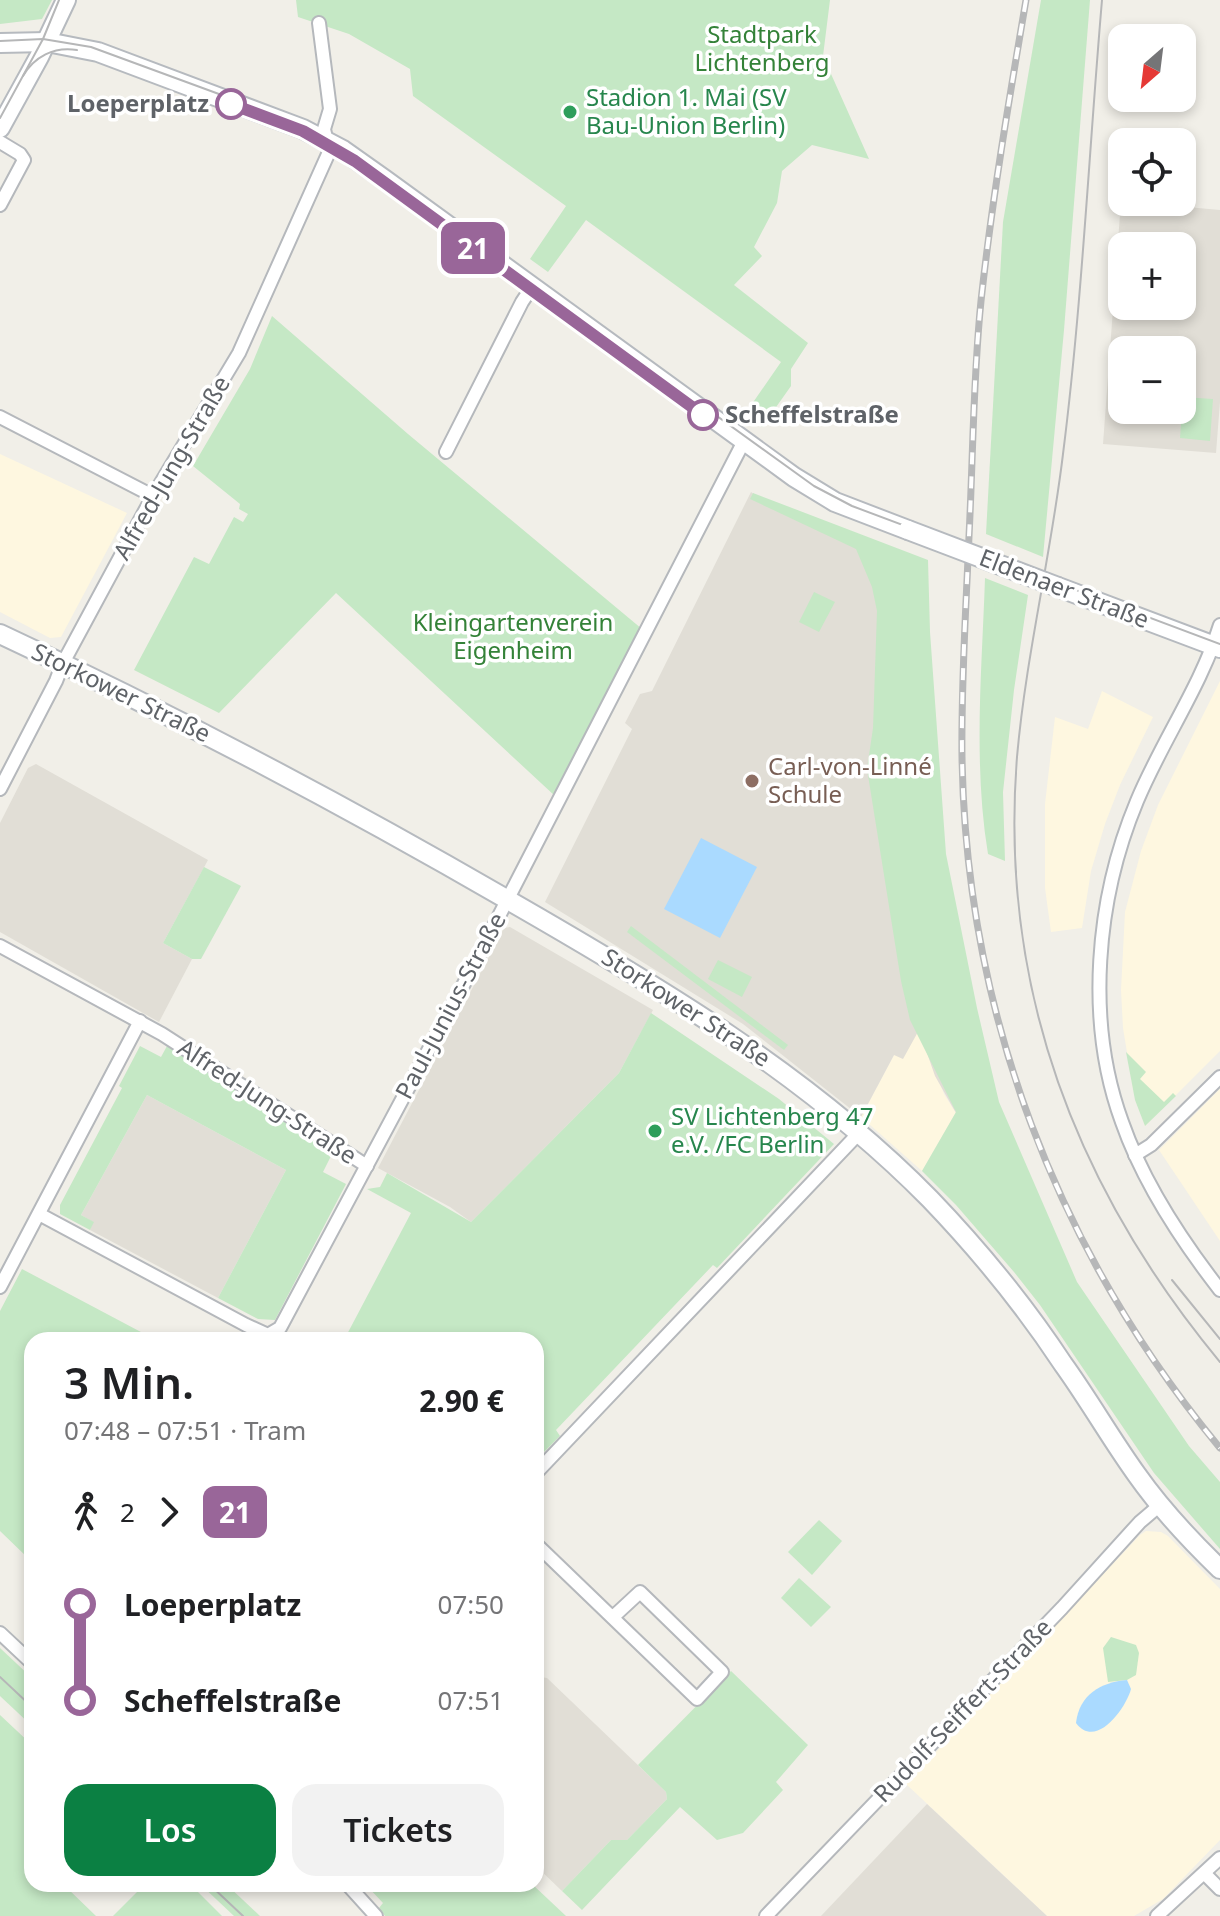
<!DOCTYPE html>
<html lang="de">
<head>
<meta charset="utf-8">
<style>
	body { margin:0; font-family:"Noto Sans",sans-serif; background:#f2f2f2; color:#202124; height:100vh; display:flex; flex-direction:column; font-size:30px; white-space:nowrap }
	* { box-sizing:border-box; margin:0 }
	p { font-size:26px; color:#757577 }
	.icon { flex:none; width:44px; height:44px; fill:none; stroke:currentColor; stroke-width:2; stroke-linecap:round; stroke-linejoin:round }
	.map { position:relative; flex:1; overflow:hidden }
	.details { position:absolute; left:24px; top:1332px; width:520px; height:560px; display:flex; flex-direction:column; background:#fff; border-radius:24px; box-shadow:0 4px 12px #0003 }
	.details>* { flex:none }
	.badge { padding:0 16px; border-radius:12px; font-size:28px; line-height:52px }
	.needle { width:52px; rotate:208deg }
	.controls { position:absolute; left:1108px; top:24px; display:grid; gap:16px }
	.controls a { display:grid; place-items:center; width:88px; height:88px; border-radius:16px; background:#fff; box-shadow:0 4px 12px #0003; font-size:40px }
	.map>.badge { position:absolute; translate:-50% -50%; box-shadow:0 0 0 4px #fff }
	.legs { display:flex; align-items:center; gap:12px; height:88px; padding:0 40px; font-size:26px }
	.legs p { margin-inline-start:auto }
	.summary { display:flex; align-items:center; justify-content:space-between; height:136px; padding:0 40px }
	h1 { font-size:44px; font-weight:600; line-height:60px }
	.cta { display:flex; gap:16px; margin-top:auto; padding:16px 40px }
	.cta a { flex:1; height:92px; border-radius:24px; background:#0b8043; color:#fff; font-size:32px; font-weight:600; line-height:92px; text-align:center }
	.cta a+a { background:#f2f2f2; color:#202124 }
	ul { padding:0 40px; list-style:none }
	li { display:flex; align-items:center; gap:28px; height:96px; font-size:30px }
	li i { display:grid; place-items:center; width:12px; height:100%; margin:0 10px; background:currentColor }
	li i::after { content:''; width:20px; height:20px; margin:-10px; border:6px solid; border-radius:50%; background:#fff }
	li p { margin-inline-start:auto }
	li:first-child i { background:linear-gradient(#0000 50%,currentColor 0) }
	li:last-child i { background:linear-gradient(currentColor 50%,#0000 0) }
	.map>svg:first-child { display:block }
	.commercial { fill:#fef7e0 }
	.education { fill:#e1ded6; fill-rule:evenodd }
	.green { fill:#c5e8c5 }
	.water { fill:#aadaff }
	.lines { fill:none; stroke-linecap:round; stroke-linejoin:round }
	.street-casing { stroke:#b5b8bc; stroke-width:16 }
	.secondary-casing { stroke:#b6babf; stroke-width:22 }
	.street { stroke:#fff; stroke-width:12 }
	.secondary { stroke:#fff; stroke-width:18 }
	.tram { stroke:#b6b7b8; stroke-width:2 }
	.rail-casing { stroke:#b6b7b8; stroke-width:7 }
	.rail { stroke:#fff; stroke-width:4; stroke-dasharray:12; stroke-linecap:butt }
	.secondary-bridge-casing { stroke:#b6babf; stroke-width:22; stroke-linecap:butt }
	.secondary-bridge { stroke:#fff; stroke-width:18 }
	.line-1-casing { stroke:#fff; stroke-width:18 }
	.line-1 { stroke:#969; stroke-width:12 }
	.stop-1-dot { fill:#fff; stroke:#969; stroke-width:4 }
	.leisure-dot { fill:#2e9e5b; stroke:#fff; stroke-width:3 }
	.education-dot { fill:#8d6e63; stroke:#fff; stroke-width:3 }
	.labels { text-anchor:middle; stroke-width:7; stroke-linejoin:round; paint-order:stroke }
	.park-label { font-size:24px; fill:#348238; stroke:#fff }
	.leisure-label { font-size:24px; fill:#27864d; stroke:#fff; text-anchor:start }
	.stop-label { font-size:24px; font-weight:bold; fill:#5f6368; stroke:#fff; text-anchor:end }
	.street-label { font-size:24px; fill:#5f6368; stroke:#fff }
	.education-label { font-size:24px; fill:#785e54; stroke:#fff; text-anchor:start }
</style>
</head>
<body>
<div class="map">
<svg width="1220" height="1916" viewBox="0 0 1220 1916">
	<rect width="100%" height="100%" fill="#f1efe8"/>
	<g class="commercial">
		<path d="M0 454 127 513 61 637 50 638 0 612Z"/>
		<path d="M1220 681V1051L1145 1126 1133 1089 1123 1028 1121 990 1125 912 1141 851 1158 805Z"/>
		<path d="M1102 691 1153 717 1120 785 1105 824 1091 871 1082 928 1051 932 1045 888V804L1055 717 1088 729Z"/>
		<path d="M919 1029 944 1094 956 1113 922 1171 861 1117 894 1055Z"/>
		<path d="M1220 1089V1241L1159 1150Z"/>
		<path d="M1146 1531 1161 1532 1168 1536 1220 1589V1840L1163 1899 1134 1916H1047L906 1784 1140 1535Z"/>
	</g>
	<g class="education">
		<path d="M1121 201 1220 210V402L1216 453 1103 444ZM1122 246H1182V306H1122ZM1122 350H1182V410H1122Z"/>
		<path d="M751 492 758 497 886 546 956 1113 935 1076 919 1030 903 1059 894 1055 861 1117 743 1024 545 902 632 729 625 723 640 694 652 691Z"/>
		<path d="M36 764 208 860 163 943 192 959 159 1022 0 932V823L28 768Z"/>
		<path d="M510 927 653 1010 619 1073 471 1222 450 1207 378 1168 504 928Z"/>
		<path d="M147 1095 286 1170 218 1298 90 1230 93 1222 81 1215Z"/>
		<path d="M541 1677 547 1678 666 1792 667 1799 627 1840H611L562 1891 536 1866V1681Z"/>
		<path d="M927 1804 1047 1916H821Z"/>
	</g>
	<g class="green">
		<path d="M0 0H52L42 19 0 24Z"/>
		<path d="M296 0H830L823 56 869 159 812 145 782 171 777 203 754 247 762 256 734 285 808 343 791 369V386L762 427 745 414 781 362 586 220 548 272 530 259 566 206 413 96 410 69 349 34 298 17Z"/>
		<path d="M1041 0H1090L1064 330 1043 557 986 534 1003 222Z"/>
		<path d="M272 316 408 434 642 629 555 796 336 593 219 713 134 670 194 557 209 564 234 517 243 522 248 514 239 509 240 504 193 466 250 369Z"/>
		<path d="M1183 397 1213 399 1210 441 1180 438Z"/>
		<path d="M753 493 928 560 930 632 946 854 977 1008 999 1102 1077 1282 1189 1446 1220 1482V1549L1154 1473 1040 1305 1014 1272 956 1205 922 1171 956 1112 910 1020 901 981 867 769 873 728 877 611 872 587 856 549 750 499Z"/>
		<path d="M985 578 1028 595 1014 690 1003 792 1005 861 988 854C973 763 982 669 985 578Z"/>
		<path d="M814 592 835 602 819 632 799 622Z"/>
		<path d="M204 867 241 886 201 959H192L163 943Z"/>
		<path d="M631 926 788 1045 784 1050 627 932Z"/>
		<path d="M718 960 752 977 742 997 708 979Z"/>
		<path d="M651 1013 779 1099 834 1144 717 1268 713 1265 556 1430 560 1436 543 1453 536 1447V1340H344L411 1213 367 1189 380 1187 387 1173 471 1222 619 1073Z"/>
		<path d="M140 1046 161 1057 167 1046 333 1152 323 1172 346 1184 275 1320 258 1319 218 1298 286 1170 147 1095 81 1215 94 1222 90 1230 60 1214V1205L122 1088 119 1086Z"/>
		<path d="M1126 1052 1146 1072 1140 1079 1164 1102 1173 1093 1176 1096 1145 1126 1135 1100Z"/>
		<path d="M22 1269 156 1340H32V1554L28 1558 0 1531V1311Z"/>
		<path d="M819 1520 842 1541 812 1575 788 1552Z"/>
		<path d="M799 1578 831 1607 811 1627 781 1598Z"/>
		<path d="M1111 1637 1136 1645 1139 1653 1136 1675 1127 1680 1108 1682 1103 1648Z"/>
		<path d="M0 1648 32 1678V1726L0 1696Z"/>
		<path d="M731 1671 808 1745 776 1782 783 1790 743 1833 717 1840 680 1807 582 1910 562 1891 611 1840H627L667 1799 666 1792 638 1765Z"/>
		<path d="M0 1715 32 1745V1884H68L66 1887 96 1916H0Z"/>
		<path d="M133 1884H190L222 1916H113L138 1891Z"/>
		<path d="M200 1884H226L260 1916H234Z"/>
		<path d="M369 1884H532L566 1916H385L379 1908 383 1903 367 1886Z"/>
	</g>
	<g class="water">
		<path d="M701 838 757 867 720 938 664 909Z"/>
		<path d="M1127 1680 1131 1689C1126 1708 1096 1750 1076 1723 1079 1695 1101 1682 1127 1680Z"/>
	</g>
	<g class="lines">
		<defs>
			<g id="street">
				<path d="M0 142 20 154 24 160 0 205"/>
				<path d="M0 417 153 496"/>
				<path d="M446 452 522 302 532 287"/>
				<path d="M1220 625C1201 686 1162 741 1137 801 1096 899 1085 1021 1122 1122 1143 1182 1181 1240 1220 1290"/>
				<path d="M0 789 56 681 63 663 153 496 239 353 329 152 324 129 330 109 319 23"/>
				<path d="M0 946 162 1034 367 1166"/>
				<path d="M1135 1155 1151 1145 1220 1077"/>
				<path d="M39 1214 246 1325 268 1335 280 1328 467 978 744 441"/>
				<path d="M0 1287 140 1021"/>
				<path d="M536 1473 859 1133"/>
				<path d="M536 1544 697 1699 722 1672 640 1592 613 1617"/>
				<path d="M0 1633 32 1663"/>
				<path d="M1205 1874 1220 1889"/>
				<path d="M347 1884 376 1916"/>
				<path d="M766 1916 1062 1608 1140 1522 1160 1505"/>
				<path d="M1157 1916 1220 1858"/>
			</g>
			<g id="secondary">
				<path d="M0 43 47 42 98 52 303 129 343 150 384 179 794 477 835 502 908 530"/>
				<path d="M0 128 39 57 66 0"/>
				<path d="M1058 587 1220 648"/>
				<path d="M0 634C174 715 342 804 508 900 658 986 808 1075 930 1199 979 1250 1024 1305 1063 1364 1089 1400 1111 1439 1137 1475 1161 1509 1190 1540 1220 1569"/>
			</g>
		</defs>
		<use href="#street" class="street-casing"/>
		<use href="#secondary" class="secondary-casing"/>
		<use href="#street" class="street"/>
		<use href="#secondary" class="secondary"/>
		<g class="tram">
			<path d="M1102 0C1089 151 1082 304 1063 454 1051 555 1026 655 1017 757 999 986 1075 1187 1220 1362"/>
			<path d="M0 41 43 39 91 47 287 119 325 136 361 159 814 486 852 506 1220 644"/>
			<path d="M23 76C34 57 54 46 77 50"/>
			<path d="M0 118 43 39 59 0"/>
			<path d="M1172 1280 1220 1339"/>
			<path d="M0 1677 32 1707"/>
			<path d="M209 1884 243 1916"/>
		</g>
		<defs>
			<path id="rail" d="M1026 0C1009 100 992 200 981 301 973 379 973 458 969 536 966 609 961 683 962 757 966 1013 1057 1251 1220 1448"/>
		</defs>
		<use href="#rail" class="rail-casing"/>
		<use href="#rail" class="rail"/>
		<defs>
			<path id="secondary-bridge" d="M908 530 1058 587"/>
		</defs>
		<use href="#secondary-bridge" class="secondary-bridge-casing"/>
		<use href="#secondary-bridge" class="secondary-bridge"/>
	</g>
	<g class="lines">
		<defs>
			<path id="line-1" d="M231 104 303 131 355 161 703 415"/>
		</defs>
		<use href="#line-1" class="line-1-casing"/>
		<use href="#line-1" class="line-1"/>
	</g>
	<g class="stop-1-dot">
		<circle cx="231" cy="104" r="14"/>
		<circle cx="703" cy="415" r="14"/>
	</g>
	<g class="leisure-dot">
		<circle cx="570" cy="112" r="8"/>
		<circle cx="655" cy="1131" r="8"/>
	</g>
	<circle class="education-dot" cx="752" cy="781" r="8"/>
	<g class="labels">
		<g class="park-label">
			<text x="762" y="43">Stadtpark<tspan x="762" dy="28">Lichtenberg</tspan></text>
			<text x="513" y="631">Kleingartenverein<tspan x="513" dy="28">Eigenheim</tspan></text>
		</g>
		<g class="leisure-label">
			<text x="586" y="106">Stadion 1. Mai (SV<tspan x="586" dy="28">Bau-Union Berlin)</tspan></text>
			<text x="671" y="1125">SV Lichtenberg 47<tspan x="671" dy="28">e.V. /FC Berlin</tspan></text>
		</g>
		<g class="stop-label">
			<text x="209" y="112">Loeperplatz</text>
			<text x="725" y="423" text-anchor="start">Scheffelstraße</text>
		</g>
		<g class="street-label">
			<text transform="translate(172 468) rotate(-60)" y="8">Alfred-Jung-Straße</text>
			<text transform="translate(1064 589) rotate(21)" y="8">Eldenaer Straße</text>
			<text transform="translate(121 693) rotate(26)" y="8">Storkower Straße</text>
			<text transform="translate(451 1006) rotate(-62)" y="8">Paul-Junius-Straße</text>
			<text transform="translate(686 1008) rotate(33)" y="8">Storkower Straße</text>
			<text transform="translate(267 1102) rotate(33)" y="8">Alfred-Jung-Straße</text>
			<text transform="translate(963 1711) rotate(-46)" y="8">Rudolf-Seiffert-Straße</text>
		</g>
		<g class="education-label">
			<text x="768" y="775">Carl-von-Linné<tspan x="768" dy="28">Schule</tspan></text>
		</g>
	</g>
</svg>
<div class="controls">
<a><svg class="needle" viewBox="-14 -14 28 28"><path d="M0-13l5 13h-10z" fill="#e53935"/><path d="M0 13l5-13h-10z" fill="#757577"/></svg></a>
<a><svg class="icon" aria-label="locate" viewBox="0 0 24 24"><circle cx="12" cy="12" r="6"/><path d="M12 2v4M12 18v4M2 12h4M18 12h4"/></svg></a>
<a>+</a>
<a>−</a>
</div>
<b class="badge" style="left:473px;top:248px;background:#969;color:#fff">21</b>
<section class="details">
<div class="summary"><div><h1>3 Min.</h1><p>07:48 – 07:51 · Tram</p></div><b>2.90 €</b></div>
<div class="legs"><svg class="icon" aria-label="walk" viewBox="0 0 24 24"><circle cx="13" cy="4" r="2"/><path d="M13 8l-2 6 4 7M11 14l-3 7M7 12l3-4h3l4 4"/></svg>2<svg class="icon" aria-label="forward" viewBox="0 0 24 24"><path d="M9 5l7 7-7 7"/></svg><b class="badge" style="background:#969;color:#fff">21</b></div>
<ul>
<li><i style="color:#969"></i><b>Loeperplatz</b><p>07:50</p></li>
<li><i style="color:#969"></i><b>Scheffelstraße</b><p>07:51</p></li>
</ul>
<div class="cta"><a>Los</a><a>Tickets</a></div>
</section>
</div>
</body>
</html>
